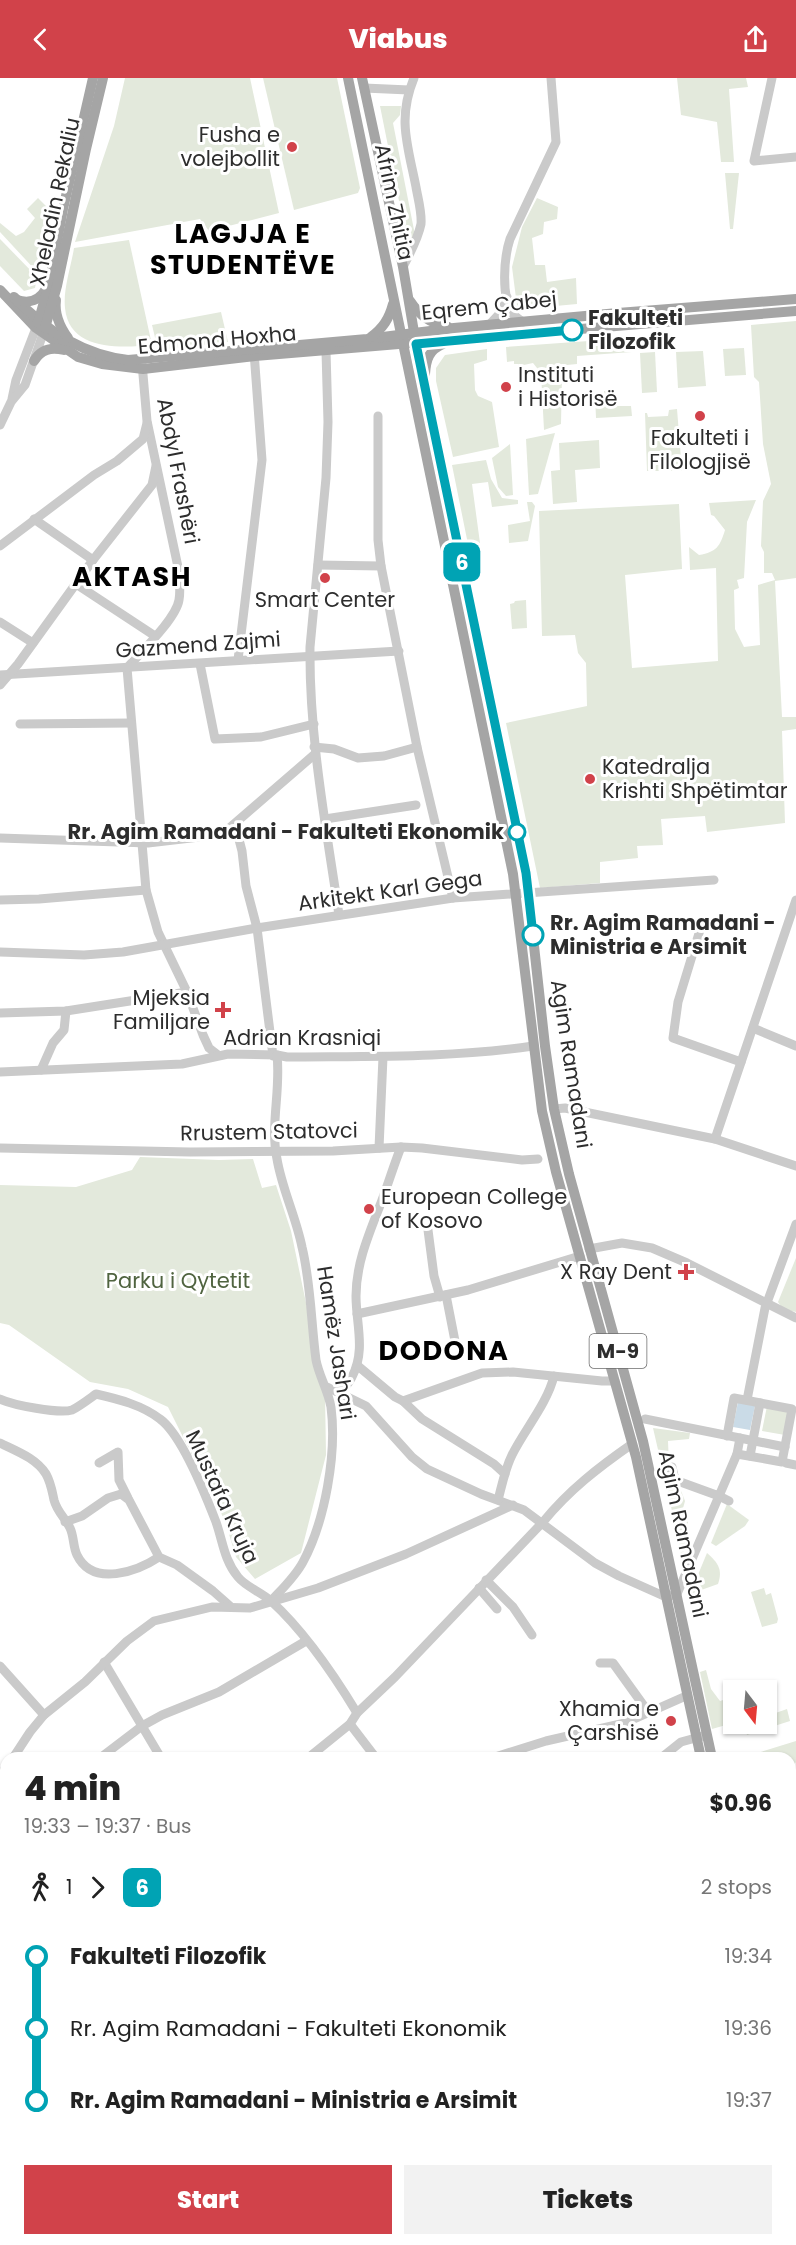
<!DOCTYPE html>
<html lang="en">
<head>
<meta charset="utf-8">
<style>
	body { margin:0; font-family:Poppins,sans-serif; background:#f2f2f2; color:#222; height:100vh; display:flex; flex-direction:column; font-size:22px; white-space:nowrap }
	* { box-sizing:border-box; margin:0 }
	p { font-size:20px; color:#767676 }
	.icon { flex:none; width:33px; height:33px; fill:none; stroke:currentColor; stroke-width:2; stroke-linecap:round; stroke-linejoin:round }
	.map { position:relative; flex:1; overflow:hidden }
	.drawer { position:absolute; left:0px; top:1674px; width:796px; height:494px; display:flex; flex-direction:column; background:#fff; border-radius:18px 18px 0 0; box-shadow:0 2px 4px #0004 }
	.drawer>* { flex:none }
	.badge { padding:0 12px; border-radius:9px; font-size:21px; line-height:39px }
	.needle { width:39px; rotate:164deg }
	.tools { position:absolute; left:723px; top:1602px; display:grid; gap:12px }
	.tools a { display:grid; place-items:center; width:54px; height:54px; border-radius:0px; background:#fff; box-shadow:0 2px 4px #0004; font-size:30px }
	.map>.badge { position:absolute; translate:-50% -50%; box-shadow:0 0 0 3px #fff }
	.legs { display:flex; align-items:center; gap:9px; height:66px; padding:0 24px; font-size:20px }
	.legs p { margin-inline-start:auto }
	.summary { display:flex; align-items:center; justify-content:space-between; height:102px; padding:0 24px }
	h1 { font-size:33px; font-weight:800; line-height:45px }
	.cta { display:flex; gap:12px; margin-top:auto; padding:12px 24px }
	.cta a { flex:1; height:69px; border-radius:0px; background:#d1424a; color:#fff; font-size:24px; font-weight:800; line-height:69px; text-align:center }
	.cta a+a { background:#f2f2f2; color:#222 }
	ul { padding:0 24px; list-style:none }
	li { display:flex; align-items:center; gap:21px; height:72px; font-size:22px }
	li i { display:grid; place-items:center; width:9px; height:100%; margin:0 8px; background:currentColor }
	li i::after { content:''; width:15px; height:15px; margin:-8px; border:4px solid; border-radius:50%; background:#fff }
	li p { margin-inline-start:auto }
	li:first-child i { background:linear-gradient(#0000 50%,currentColor 0) }
	li:last-child i { background:linear-gradient(currentColor 50%,#0000 0) }
	header { display:flex; justify-content:space-between; align-items:center; height:78px; padding:0 24px; background:#d1424a; color:#fff; font-size:27px; font-weight:800 }
	.map>svg:first-child { display:block }
	.green { fill:#e3e9dc }
	.water { fill:#cadbe7 }
	.lines { fill:none; stroke-linecap:round; stroke-linejoin:round }
	.minor { stroke:#cacaca; stroke-width:9 }
	.major { stroke:#a5a5a5; stroke-width:10 }
	.line-1-casing { stroke:#fff; stroke-width:14 }
	.line-1 { stroke:#00a3b4; stroke-width:9 }
	.poi-dot { fill:#d1424a; stroke:#fff; stroke-width:2 }
	.stop-1-dot { fill:#fff; stroke:#00a3b4; stroke-width:3 }
	.labels { text-anchor:middle; stroke-width:6; stroke-linejoin:round; paint-order:stroke }
	.shield { fill:#fff; stroke:#6c6c6c; stroke-width:1.5 }
	.shield-label { font-size:20px; font-weight:bold; fill:#2d2d2d }
	.poi-label { font-size:21px; fill:#2d2d2d; stroke:#fff; text-anchor:end }
	.street-label { font-size:21px; fill:#2d2d2d; stroke:#fff }
	.stop-label { font-size:21px; font-weight:bold; fill:#2d2d2d; stroke:#fff; text-anchor:start }
	.park-label { font-size:21px; fill:#506440; stroke:#fff }
	.district-label { font-size:27px; font-weight:bold; letter-spacing:1.5px; fill:#000; stroke:#fff }
</style>
</head>
<body>
<header><svg class="icon" aria-label="back" viewBox="0 0 24 24"><path d="M15 5l-7 7 7 7"/></svg>Viabus<svg class="icon" aria-label="share" viewBox="0 0 24 24"><path d="M12 15V3M7 8l5-5 5 5M5 13v7h14v-7"/></svg></header>
<div class="map">
<svg width="796" height="2167" viewBox="0 0 796 2167">
	<rect width="100%" height="100%" fill="#fff"/>
	<g class="green">
		<path d="M125 0H250L279 135 209 153 200 141 75 164 114 48Z"/>
		<path d="M263 0H337L360 110 358 115 294 132Z"/>
		<path d="M677 0H746L748 9 729 11 734 84H721L717 44 681 37Z"/>
		<path d="M380 28H401L400 37 393 45 415 157 409 173Z"/>
		<path d="M725 95H739L733 151H730Z"/>
		<path d="M38 120 51 133 52 138 38 195 0 154V145L16 158 24 154 35 140 27 131Z"/>
		<path d="M537 120 558 129 557 141 544 144 543 156 532 160 535 187H545L547 204 576 200 577 226 523 231 517 228 512 189 522 149Z"/>
		<path d="M0 161 37 199 35 210 24 213 0 188Z"/>
		<path d="M129 162 152 267C120 270 69 273 65 230 63 211 71 189 74 170Z"/>
		<path d="M221 234 228 264 158 272 152 247Z"/>
		<path d="M796 243V500L775 503 782 639H796V651L782 653 785 745 707 754 705 738 661 741 663 767 637 768 638 780 600 784V805L540 810 506 645 587 628 586 585 578 575 575 557 542 558 539 433 679 426 682 491 625 497 632 590 718 583 716 490 690 492 689 469 699 477C717 474 720 468 725 452L714 438 711 437 709 425 756 422 747 444 744 500 737 502 739 510 734 512 735 551 744 569 760 567 758 507 775 502 772 495H764V474L761 468 763 423 771 406 763 366 759 304 754 299 751 247Z"/>
		<path d="M631 260 632 274 577 278V286L567 287V295H562L561 346 544 352 541 295 533 285 519 288 518 286H514V283L507 284 506 269Z"/>
		<path d="M744 270 746 297 725 298 723 271Z"/>
		<path d="M487 271V282L474 286 475 312 478 318 492 324 499 369 453 379 436 303V290L445 277Z"/>
		<path d="M703 273 706 308 678 310 676 274Z"/>
		<path d="M655 274 657 314 642 315 640 275Z"/>
		<path d="M604 313H613L615 328H631L632 338 596 340 595 317H605Z"/>
		<path d="M677 331 682 393H647L645 335H647L648 339 668 338 669 332Z"/>
		<path d="M555 355 538 416 529 417 526 361Z"/>
		<path d="M599 362 600 390 575 392 577 424 553 426 551 393 560 392 559 365Z"/>
		<path d="M510 366 513 417 506 418 498 409 492 380Z"/>
		<path d="M486 382 491 401 502 420 518 422V426L492 429 488 404 472 406 480 465 473 467 476 490 473 491 452 387Z"/>
		<path d="M527 424H532L535 428 528 463 509 465 508 447 530 443Z"/>
		<path d="M526 522 527 550 512 551 510 526 514 525 515 523Z"/>
		<path d="M140 1079 219 1082 253 1081 262 1110 276 1107 291 1153 325 1316 326 1377 301 1475 255 1501 236 1479 225 1443 168 1329 128 1311 90 1304 9 1247 0 1245V1107L76 1109 132 1092Z"/>
		<path d="M796 1180V1234L783 1231 778 1224Z"/>
		<path d="M767 1328 790 1332 785 1357 762 1353Z"/>
		<path d="M653 1350 690 1355 689 1361 668 1363 669 1387 662 1389Z"/>
		<path d="M667 1394 672 1399 674 1407 680 1410 685 1423 680 1441 688 1442V1448H683V1462L686 1463 682 1481 664 1395Z"/>
		<path d="M727 1426 749 1442 745 1448 716 1468 711 1465Z"/>
		<path d="M707 1475C718 1485 723 1491 718 1506L690 1516Z"/>
		<path d="M764 1510 766 1517 771 1515 778 1541 777 1545 762 1549 751 1514Z"/>
		<path d="M706 1592 711 1611 720 1623 733 1619V1630L728 1632 733 1645 712 1651 700 1594Z"/>
		<path d="M787 1631 790 1643 747 1657 743 1646H766L767 1638Z"/>
		<path d="M796 1663V1684L791 1693 790 1680H741Z"/>
	</g>
	<path class="water" d="M738 1324 755 1328 750 1352 733 1349Z"/>
	<g class="lines">
		<g class="minor">
			<path d="M772 0 754 83 796 79"/>
			<path d="M364 10 409 12"/>
			<path d="M403 189C410 175 418 161 421 146 422 134 418 121 416 109 408 68 397 41 414 0"/>
			<path d="M523 244C519 241 515 239 512 235 501 218 504 179 510 161L556 64 551 0"/>
			<path d="M489 247 502 233 507 219"/>
			<path d="M326 273 328 344 326 400 310 569C309 659 326 748 339 837"/>
			<path d="M142 285 147 343 178 489C179 500 181 512 179 522 176 541 140 575 127 590L146 812 158 854 187 914 203 957 209 970 218 977"/>
			<path d="M12 321 16 302 36 250"/>
			<path d="M378 338V462L381 488 417 669 453 820"/>
			<path d="M0 347 11 324 25 307 43 256"/>
			<path d="M34 441 93 482"/>
			<path d="M0 468 94 397 117 383 143 361 147 345"/>
			<path d="M318 487 381 488"/>
			<path d="M76 506 155 558"/>
			<path d="M0 544 33 565"/>
			<path d="M238 582 262 382 254 274"/>
			<path d="M200 586 215 661 261 659 314 646"/>
			<path d="M0 597 399 573"/>
			<path d="M0 607 18 586 93 482 152 407 156 388"/>
			<path d="M20 646 131 645"/>
			<path d="M314 669 334 671 358 680 384 678 417 669"/>
			<path d="M325 741 416 727"/>
			<path d="M235 746 242 773 246 808 257 850 273 978"/>
			<path d="M0 760 148 765 208 758 226 753 315 676"/>
			<path d="M0 822 39 821 146 812"/>
			<path d="M700 852 678 924 673 960 741 984"/>
			<path d="M0 874 84 877 123 874 257 850 453 820 714 802"/>
			<path d="M0 935 66 933 187 914"/>
			<path d="M753 950 796 968"/>
			<path d="M41 992 53 965 64 952 66 933"/>
			<path d="M0 994 182 986 228 976 277 977 287 979C369 978 451 980 533 968"/>
			<path d="M554 1031 565 1030 715 1061 796 1088"/>
			<path d="M715 1061 796 822"/>
			<path d="M0 1070 190 1074 333 1073 401 1069 422 1070 522 1082 538 1081"/>
			<path d="M379 1070 383 979"/>
			<path d="M428 1152 434 1198 440 1219"/>
			<path d="M589 1171 622 1165 652 1170 687 1185 796 1240"/>
			<path d="M446 1217 455 1263"/>
			<path d="M357 1236 468 1212 580 1178"/>
			<path d="M358 1288 395 1319 403 1323 422 1341 494 1386 505 1396"/>
			<path d="M327 1309 366 1328 412 1379 427 1391 481 1416 524 1432 595 1485 619 1498 666 1519 677 1516 719 1418 729 1423"/>
			<path d="M336 1313C345 1311 348 1306 352 1299 366 1272 356 1246 356 1218 356 1187 368 1158 379 1130 387 1110 393 1089 401 1069"/>
			<path d="M0 1321C13 1327 59 1336 72 1332 80 1328 89 1321 96 1316 118 1321 142 1327 160 1341 182 1357 206 1418 216 1444 223 1464 224 1482 238 1499 246 1509 261 1514 271 1523 304 1553 334 1597 357 1635"/>
			<path d="M747 1322 765 1230 796 1146"/>
			<path d="M403 1323 482 1295 513 1294 602 1303H615"/>
			<path d="M645 1341 785 1369"/>
			<path d="M727 1358 734 1320 792 1331 782 1384 737 1376"/>
			<path d="M0 1365C16 1373 36 1380 46 1396 51 1405 52 1413 54 1422 57 1434 66 1441 70 1450 74 1458 73 1469 77 1477 93 1510 138 1493 159 1479"/>
			<path d="M750 1378 760 1325"/>
			<path d="M99 1385 118 1374 119 1402 128 1420"/>
			<path d="M786 1385 796 1387"/>
			<path d="M659 1393 672 1389 675 1402 719 1418 737 1376 740 1360"/>
			<path d="M498 1422C502 1407 505 1391 512 1377 525 1351 547 1326 554 1298"/>
			<path d="M65 1444 82 1438 108 1420 121 1416 129 1422 159 1479 177 1487 213 1513 230 1528"/>
			<path d="M486 1502 513 1529 532 1557"/>
			<path d="M479 1510 497 1531"/>
			<path d="M271 1523C282 1511 295 1499 303 1484 325 1443 337 1376 331 1329 328 1312 319 1298 316 1282 311 1244 311 1206 302 1169 296 1139 282 1111 277 1081 270 1047 281 1011 277 977"/>
			<path d="M104 1584 161 1680"/>
			<path d="M600 1585H613L649 1635"/>
			<path d="M0 1588 44 1637"/>
			<path d="M350 1646 376 1680"/>
			<path d="M13 1680 30 1654 44 1637 85 1604 127 1563 154 1543 212 1529 250 1530 318 1510 406 1476 513 1427"/>
			<path d="M100 1680 142 1648 162 1637 219 1614 306 1563"/>
			<path d="M308 1680 350 1646 357 1635 395 1599 543 1444C569 1412 599 1389 632 1366"/>
			<path d="M492 1680 546 1663 625 1645 686 1618"/>
			<path d="M661 1680 681 1664 703 1658"/>
			<path d="M0 1697 6 1689"/>
			<path d="M0 1769 6 1766"/>
			<path d="M0 1834 6 1832"/>
			<path d="M0 1904 6 1903"/>
			<path d="M790 1948 796 1938"/>
			<path d="M790 1965 796 1967"/>
			<path d="M790 1982C792 1993 796 2009 790 2019"/>
			<path d="M0 2001 6 2000"/>
			<path d="M0 2064H6"/>
			<path d="M790 2074 796 2056"/>
			<path d="M790 2084 796 2086"/>
			<path d="M0 2130 6 2133"/>
			<path d="M72 2162 78 2167"/>
			<path d="M356 2162 359 2167"/>
			<path d="M654 2162H684"/>
			<path d="M729 2162 733 2167"/>
			<path d="M137 2167 142 2162"/>
			<path d="M199 2167 208 2162"/>
			<path d="M387 2167 389 2162"/>
			<path d="M488 2167 494 2162"/>
		</g>
		<g class="major">
			<path d="M348 0 513 796 542 1033 556 1094 636 1379 701 1680"/>
			<path d="M362 0 403 189 416 266 526 795 545 968 554 1031 569 1096 643 1363 712 1680"/>
			<path d="M0 212 36 250 78 279 102 286 143 291 255 278 796 233"/>
			<path d="M14 219C45 252 83 277 128 282L367 261 454 250 618 235 796 221"/>
			<path d="M17 222C29 226 40 222 46 211"/>
			<path d="M56 222C54 237 60 249 68 260"/>
			<path d="M410 223C420 238 430 245 448 249"/>
			<path d="M38 245 49 206 63 131 93 0"/>
			<path d="M45 250 57 208 86 71 103 0"/>
			<path d="M371 259C383 250 389 241 393 226"/>
			<path d="M34 283C41 271 51 269 64 272"/>
			<path d="M425 296C426 281 429 272 443 266"/>
			<path d="M790 1793 796 1797"/>
			<path d="M790 1803 796 1807"/>
		</g>
	</g>
	<g class="lines">
		<defs>
			<path id="line-1" d="M533 857 526 795 416 266 572 252"/>
		</defs>
		<use href="#line-1" class="line-1-casing"/>
		<use href="#line-1" class="line-1"/>
	</g>
	<g class="poi-dot">
		<circle cx="292" cy="69" r="6"/>
		<circle cx="506" cy="309" r="6"/>
		<circle cx="700" cy="338" r="6"/>
		<circle cx="325" cy="500" r="6"/>
		<circle cx="590" cy="701" r="6"/>
		<path d="M220 923h6v6h6v6h-6v6h-6v-6h-6v-6h6z"/>
		<circle cx="369" cy="1131" r="6"/>
		<path d="M683 1185h6v6h6v6h-6v6h-6v-6h-6v-6h6z"/>
		<circle cx="671" cy="1643" r="6"/>
	</g>
	<g class="stop-1-dot">
		<circle cx="572" cy="252" r="10"/>
		<circle cx="517" cy="754" r="8"/>
		<circle cx="533" cy="857" r="10"/>
	</g>
	<g class="labels">
		<rect class="shield" x="589.5" y="1256" width="57" height="34" rx="4.5"/>
		<g class="shield-label">
			<text x="618" y="1280">M-9</text>
		</g>
		<g class="poi-label">
			<text x="280" y="64">Fusha e<tspan x="280" dy="24">volejbollit</tspan></text>
			<text x="518" y="304" text-anchor="start">Instituti<tspan x="518" dy="24">i Historisë</tspan></text>
			<text x="700" y="367" text-anchor="middle">Fakulteti i<tspan x="700" dy="24">Filologjisë</tspan></text>
			<text x="325" y="529" text-anchor="middle">Smart Center</text>
			<text x="602" y="696" text-anchor="start">Katedralja<tspan x="602" dy="24">Krishti Shpëtimtar</tspan></text>
			<text x="210" y="927">Mjeksia<tspan x="210" dy="24">Familjare</tspan></text>
			<text x="381" y="1126" text-anchor="start">European College<tspan x="381" dy="24">of Kosovo</tspan></text>
			<text x="672" y="1201">X Ray Dent</text>
			<text x="659" y="1638">Xhamia e<tspan x="659" dy="24">Çarshisë</tspan></text>
		</g>
		<g class="street-label">
			<text transform="translate(55 124) rotate(-78)" y="7">Xheladin Rekaliu</text>
			<text transform="translate(394 124) rotate(78)" y="7">Afrim Zhitia</text>
			<text transform="translate(489 228) rotate(-6)" y="7">Eqrem Çabej</text>
			<text transform="translate(217 262) rotate(-5)" y="7">Edmond Hoxha</text>
			<text transform="translate(178 393) rotate(79)" y="7">Abdyl Frashëri</text>
			<text transform="translate(198 567) rotate(-4)" y="7">Gazmend Zajmi</text>
			<text transform="translate(390 813) rotate(-8)" y="7">Arkitekt Karl Gega</text>
			<text x="302" y="967">Adrian Krasniqi</text>
			<text transform="translate(571 986) rotate(81)" y="7">Agim Ramadani</text>
			<text transform="translate(269 1054) rotate(-1)" y="7">Rrustem Statovci</text>
			<text transform="translate(336 1265) rotate(81)" y="7">Hamëz Jashari</text>
			<text transform="translate(222 1419) rotate(65)" y="7">Mustafa Kruja</text>
			<text transform="translate(683 1456) rotate(78)" y="7">Agim Ramadani</text>
		</g>
		<g class="stop-label">
			<text x="588" y="247">Fakulteti<tspan x="588" dy="24">Filozofik</tspan></text>
			<text x="504" y="761" text-anchor="end">Rr. Agim Ramadani - Fakulteti Ekonomik</text>
			<text x="550" y="852">Rr. Agim Ramadani -<tspan x="550" dy="24">Ministria e Arsimit</tspan></text>
		</g>
		<g class="park-label">
			<text x="178" y="1210">Parku i Qytetit</text>
		</g>
		<g class="district-label">
			<text x="243" y="165">LAGJJA E<tspan x="243" dy="31">STUDENTËVE</tspan></text>
			<text x="132" y="508">AKTASH</text>
			<text x="444" y="1282">DODONA</text>
		</g>
	</g>
</svg>
<div class="tools">
<a><svg class="needle" viewBox="-14 -14 28 28"><path d="M0-13l5 13h-10z" fill="#e53935"/><path d="M0 13l5-13h-10z" fill="#767676"/></svg></a>
</div>
<b class="badge" style="left:462px;top:484px;background:#00a3b4;color:#fff">6</b>
<section class="drawer">
<div class="summary"><div><h1>4 min</h1><p>19:33 – 19:37 · Bus</p></div><b>$0.96</b></div>
<div class="legs"><svg class="icon" aria-label="walk" viewBox="0 0 24 24"><circle cx="13" cy="4" r="2"/><path d="M13 8l-2 6 4 7M11 14l-3 7M7 12l3-4h3l4 4"/></svg>1<svg class="icon" aria-label="forward" viewBox="0 0 24 24"><path d="M9 5l7 7-7 7"/></svg><b class="badge" style="background:#00a3b4;color:#fff">6</b><p>2 stops</p></div>
<ul>
<li><i style="color:#00a3b4"></i><b>Fakulteti Filozofik</b><p>19:34</p></li>
<li><i style="color:#00a3b4"></i><span>Rr. Agim Ramadani - Fakulteti Ekonomik</span><p>19:36</p></li>
<li><i style="color:#00a3b4"></i><b>Rr. Agim Ramadani - Ministria e Arsimit</b><p>19:37</p></li>
</ul>
<div class="cta"><a>Start</a><a>Tickets</a></div>
</section>
</div>
</body>
</html>
